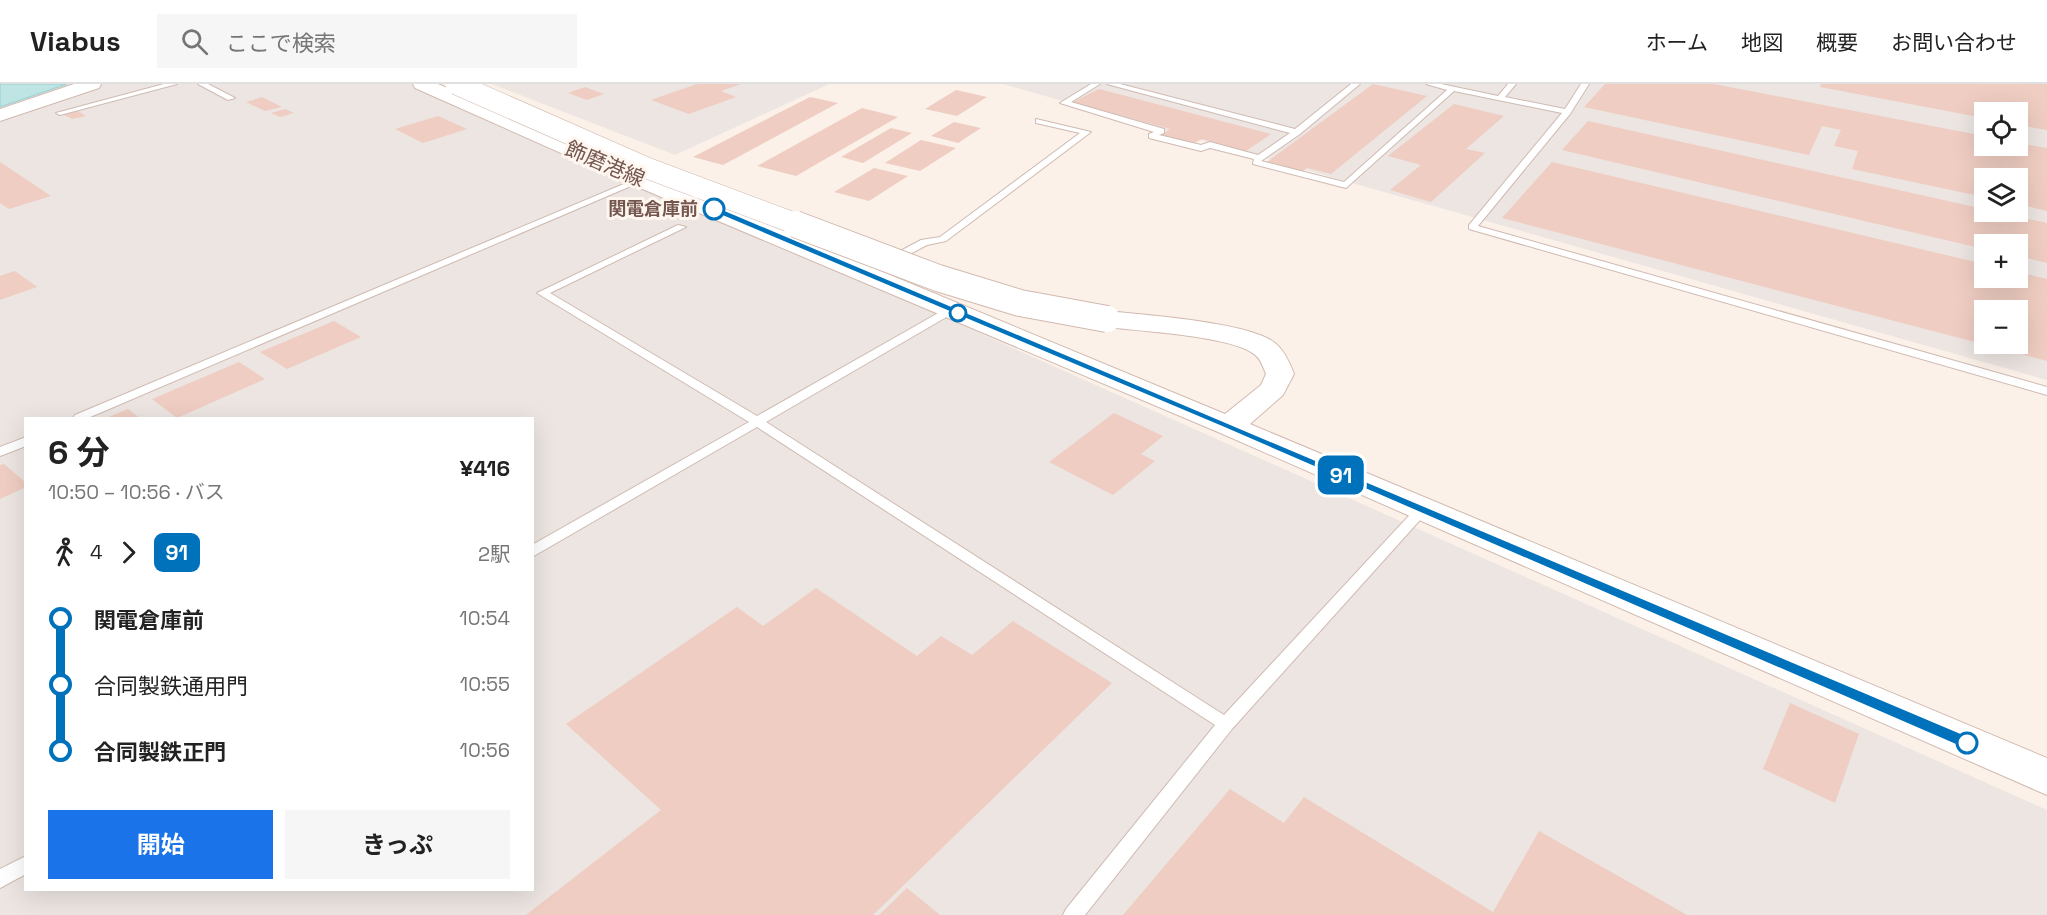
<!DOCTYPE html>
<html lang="ja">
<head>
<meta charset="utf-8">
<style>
	body { margin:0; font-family:"Space Grotesk","Noto Sans JP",sans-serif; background:#f6f6f6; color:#222; height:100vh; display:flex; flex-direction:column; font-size:22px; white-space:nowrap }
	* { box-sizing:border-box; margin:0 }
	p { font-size:20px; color:#767676 }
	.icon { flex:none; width:33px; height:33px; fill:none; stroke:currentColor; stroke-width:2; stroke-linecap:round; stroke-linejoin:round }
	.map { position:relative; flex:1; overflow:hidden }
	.side { position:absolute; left:24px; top:333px; width:510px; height:474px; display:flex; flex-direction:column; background:#fff; border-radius:0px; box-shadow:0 6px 24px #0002 }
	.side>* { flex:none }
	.badge { padding:0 12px; border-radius:9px; font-size:21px; line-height:39px }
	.buttons { position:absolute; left:1974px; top:18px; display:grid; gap:12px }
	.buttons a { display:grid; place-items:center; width:54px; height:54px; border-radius:0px; background:#fff; box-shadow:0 6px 24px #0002; font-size:30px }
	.map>.badge { position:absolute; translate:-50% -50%; box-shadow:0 0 0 3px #fff }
	.legs { display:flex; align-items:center; gap:9px; height:66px; padding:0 24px; font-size:20px }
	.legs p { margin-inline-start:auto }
	.head { display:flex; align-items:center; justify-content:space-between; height:102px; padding:0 24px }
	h1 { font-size:33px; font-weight:700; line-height:45px }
	.primary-button { display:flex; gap:12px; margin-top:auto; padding:12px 24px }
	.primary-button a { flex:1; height:69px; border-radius:0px; background:#1a73e8; color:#fff; font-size:24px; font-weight:700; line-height:69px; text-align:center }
	.primary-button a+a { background:#f6f6f6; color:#222 }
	ul { padding:0 24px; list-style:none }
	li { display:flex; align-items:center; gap:21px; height:66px; font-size:22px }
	li i { display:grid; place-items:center; width:9px; height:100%; margin:0 8px; background:currentColor }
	li i::after { content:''; width:15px; height:15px; margin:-8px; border:4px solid; border-radius:50%; background:#fff }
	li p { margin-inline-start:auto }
	li:first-child i { background:linear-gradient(#0000 50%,currentColor 0) }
	li:last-child i { background:linear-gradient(currentColor 50%,#0000 0) }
	header { display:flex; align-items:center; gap:36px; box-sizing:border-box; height:84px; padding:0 30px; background:#fff; border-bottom:2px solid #e0e0e0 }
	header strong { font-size:28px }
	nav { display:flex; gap:33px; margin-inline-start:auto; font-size:21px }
	.search { width:420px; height:54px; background:#f6f6f6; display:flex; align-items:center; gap:15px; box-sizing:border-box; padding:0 21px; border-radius:0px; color:#767676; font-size:22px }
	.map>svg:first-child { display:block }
	.industrial { fill:#ece5e1; fill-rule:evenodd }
	.water { fill:#bee4e4; stroke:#a4d5d5; stroke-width:1.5 }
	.building { fill:#efcdc2; fill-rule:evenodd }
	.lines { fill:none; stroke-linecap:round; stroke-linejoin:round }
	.lane-casing { stroke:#cfbab2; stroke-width:2 }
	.secondary-casing { stroke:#d1b9af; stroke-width:2 }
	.lane { fill:#fff; fill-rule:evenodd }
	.secondary { fill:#fff; fill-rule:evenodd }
	.secondary-bridge-far1-casing { stroke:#d1b9af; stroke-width:22; stroke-linecap:butt }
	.secondary-bridge-casing { stroke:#d1b9af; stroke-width:28; stroke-linecap:butt }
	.secondary-bridge-far1 { stroke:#fff; stroke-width:21 }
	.secondary-bridge { stroke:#fff; stroke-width:26 }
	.line-1 { fill:#0072bc; stroke:#fff; stroke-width:1.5 }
	.stop-1-dot { fill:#fff; stroke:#0072bc; stroke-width:3 }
	.labels { text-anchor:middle; stroke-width:6; stroke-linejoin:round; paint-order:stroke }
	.far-stop-label { font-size:18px; font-weight:bold; fill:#74564e; stroke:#fef6ef; text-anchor:end }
	.street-label { font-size:21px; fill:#74564e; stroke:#fef6ef }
</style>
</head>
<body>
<header>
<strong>Viabus</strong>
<div class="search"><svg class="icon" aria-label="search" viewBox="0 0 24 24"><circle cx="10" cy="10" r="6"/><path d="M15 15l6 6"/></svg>ここで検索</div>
<nav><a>ホーム</a><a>地図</a><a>概要</a><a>お問い合わせ</a></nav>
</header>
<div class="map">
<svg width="2047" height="831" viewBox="0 0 2047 831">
	<rect width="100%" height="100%" fill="#fbf1e8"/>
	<g class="industrial">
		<path d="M67 0H422L2047 726V831H0V23ZM26 334H532V806H26Z"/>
		<path d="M492 0H829L675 71Z"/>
		<path d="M1003 0H2047V296ZM1984 28H2018V62H1984ZM1984 94H2018V128H1984ZM1984 160H2018V194H1984ZM1984 226H2018V260H1984Z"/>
	</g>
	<path class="water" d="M0 0H67L0 23Z"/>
	<g class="building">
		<path d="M697 0H741L721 7 736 13 689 30 651 16Z"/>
		<path d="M1373 0 1427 12 1331 90 1307 84 1303 87 1267 78Z"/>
		<path d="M1605 0H1714L1984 52V62H2018V59L2047 64V127L2018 120V94H1984V113L1852 85 1858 67 1834 62 1841 46 1822 42 1809 71 1584 23Z"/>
		<path d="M1821 0H2047V46L2018 41V28H1984V34L1820 3Z"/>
		<path d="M585 3 604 10 587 16 568 9Z"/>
		<path d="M1099 5 1271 50 1246 67 1202 55 1193 60 1160 51 1170 45 1073 18Z"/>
		<path d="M956 6 987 13 957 32 925 25Z"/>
		<path d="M262 13 282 23 265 27 246 18Z"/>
		<path d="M810 13 838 19 723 81 693 73Z"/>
		<path d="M1454 20 1504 32 1466 65 1485 69 1431 118 1390 106 1421 81 1388 72Z"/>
		<path d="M862 24 898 33 796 92 757 82Z"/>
		<path d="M285 25 294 29 280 33 271 29Z"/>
		<path d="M78 27 86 32 72 35 64 31Z"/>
		<path d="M438 32 467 45 423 59 395 45Z"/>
		<path d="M1588 37 1984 125V128H1997L2047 139V179L2018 172V160H1984V165L1562 66Z"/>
		<path d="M954 38 981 44 958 59 931 52Z"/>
		<path d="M891 44 912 49 863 79 841 73Z"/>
		<path d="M921 56 956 64 920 87 885 79Z"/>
		<path d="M0 78 51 112 9 125 0 119Z"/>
		<path d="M1552 78 1984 180V194H2018V188L2047 195V277L1502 134ZM1984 226H2018V260H1984Z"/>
		<path d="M874 84 908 92 869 117 834 108Z"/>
		<path d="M15 187 37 203 0 216V192Z"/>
		<path d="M334 237 361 253 287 285 260 268Z"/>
		<path d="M239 278 265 295 177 334 152 315Z"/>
		<path d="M128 325 140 334H106Z"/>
		<path d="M1114 329 1163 352 1141 370 1155 377 1113 411 1049 378Z"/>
		<path d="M4 380 26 399V403L0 415V381Z"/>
		<path d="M816 504 917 572 941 552 972 571 1013 537 1112 599 873 831H526L661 726 566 640 737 523 763 542Z"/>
		<path d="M1790 619 1859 650 1835 719 1763 685Z"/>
		<path d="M1230 705 1284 739 1304 713 1493 828 1539 747 1687 831H1123Z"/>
		<path d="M907 804 940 831H879Z"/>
	</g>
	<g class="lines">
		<defs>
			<g id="lane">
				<path d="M164 0H177L60 31 56 29Z"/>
				<path d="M198 0H208L235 14 228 16Z"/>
				<path d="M1091 0H1100L1071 18 1164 45V49L1159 51 1201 61 1210 58 1258 71 1290 49 1107 0H1120L1295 45 1351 0H1360L1300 50 1261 77 1344 98 1447 6 1426 0H1441L1498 12 1508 0H1516L1505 13 1565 25 1581 0H1589L1570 30 1478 142 2047 303V311L1469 145V141L1562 29 1454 7 1346 104 1253 80 1254 75 1210 64 1201 67 1149 54V50L1154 48 1060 19Z"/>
				<path d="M1036 35 1091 48 946 157 927 161 895 178H887V174L921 156 940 153 1080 49 1036 39Z"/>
				<path d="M638 94 645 96 88 334H73L75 331Z"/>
				<path d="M678 141 686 143 550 209 757 332 947 224H955V228L766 338 1224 631 1417 423H1427L1429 426 1232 645 1085 831H1063L1066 825 1215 641 757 343 532 473V461L749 338 537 209Z"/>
				<path d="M26 353V362L0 372V363Z"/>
				<path d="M26 772V790L0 804V785Z"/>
			</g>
			<g id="secondary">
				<path d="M74 0H101L99 4 0 37V25Z"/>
				<path d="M413 0H438L649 91 1225 330 1261 301 1266 290C1263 283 1261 275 1254 270 1231 252 1139 247 1107 243L1098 241 1094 235 1098 229 1107 227C1143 231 1250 238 1275 259 1284 266 1290 279 1294 290L1283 311 1250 340 2047 674V711L1218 348 633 101 415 4Z"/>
			</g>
		</defs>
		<use href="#lane" class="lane-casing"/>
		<use href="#secondary" class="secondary-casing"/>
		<use href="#lane" class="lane"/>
		<use href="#secondary" class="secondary"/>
		<defs>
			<path id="secondary-bridge-far1" d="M456 0 647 84 799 141"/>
			<path id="secondary-bridge" d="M795 140 938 194 1020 219 1107 235"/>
		</defs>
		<use href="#secondary-bridge-far1" class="secondary-bridge-far1-casing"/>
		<use href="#secondary-bridge" class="secondary-bridge-casing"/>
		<use href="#secondary-bridge-far1" class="secondary-bridge-far1"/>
		<use href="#secondary-bridge" class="secondary-bridge"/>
	</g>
	<path class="line-1" d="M711 123H717L1972 654 1974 659 1972 663H1961L1225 344 711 127Z"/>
	<g class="stop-1-dot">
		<circle cx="714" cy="125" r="10"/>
		<circle cx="958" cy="229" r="8"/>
		<circle cx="1967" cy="659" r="10"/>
	</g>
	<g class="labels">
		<g class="far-stop-label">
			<text x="698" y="131">関電倉庫前</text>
		</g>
		<g class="street-label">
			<text transform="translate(605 80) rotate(23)" y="7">飾磨港線</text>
		</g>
	</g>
</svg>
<div class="buttons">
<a><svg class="icon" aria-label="locate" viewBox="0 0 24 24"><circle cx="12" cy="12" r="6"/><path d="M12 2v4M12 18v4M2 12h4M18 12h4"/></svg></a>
<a><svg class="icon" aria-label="layers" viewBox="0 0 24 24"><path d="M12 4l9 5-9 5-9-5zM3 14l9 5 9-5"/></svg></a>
<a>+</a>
<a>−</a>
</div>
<b class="badge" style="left:1341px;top:391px;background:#0072bc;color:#fff">91</b>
<section class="side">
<div class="head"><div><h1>6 分</h1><p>10:50 – 10:56 · バス</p></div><b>¥416</b></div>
<div class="legs"><svg class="icon" aria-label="walk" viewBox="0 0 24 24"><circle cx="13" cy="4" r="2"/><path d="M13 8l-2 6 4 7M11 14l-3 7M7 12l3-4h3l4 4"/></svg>4<svg class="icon" aria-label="forward" viewBox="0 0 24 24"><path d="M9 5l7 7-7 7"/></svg><b class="badge" style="background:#0072bc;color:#fff">91</b><p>2駅</p></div>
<ul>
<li><i style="color:#0072bc"></i><b>関電倉庫前</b><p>10:54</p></li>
<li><i style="color:#0072bc"></i><span>合同製鉄通用門</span><p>10:55</p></li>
<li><i style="color:#0072bc"></i><b>合同製鉄正門</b><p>10:56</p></li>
</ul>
<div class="primary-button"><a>開始</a><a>きっぷ</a></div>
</section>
</div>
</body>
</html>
